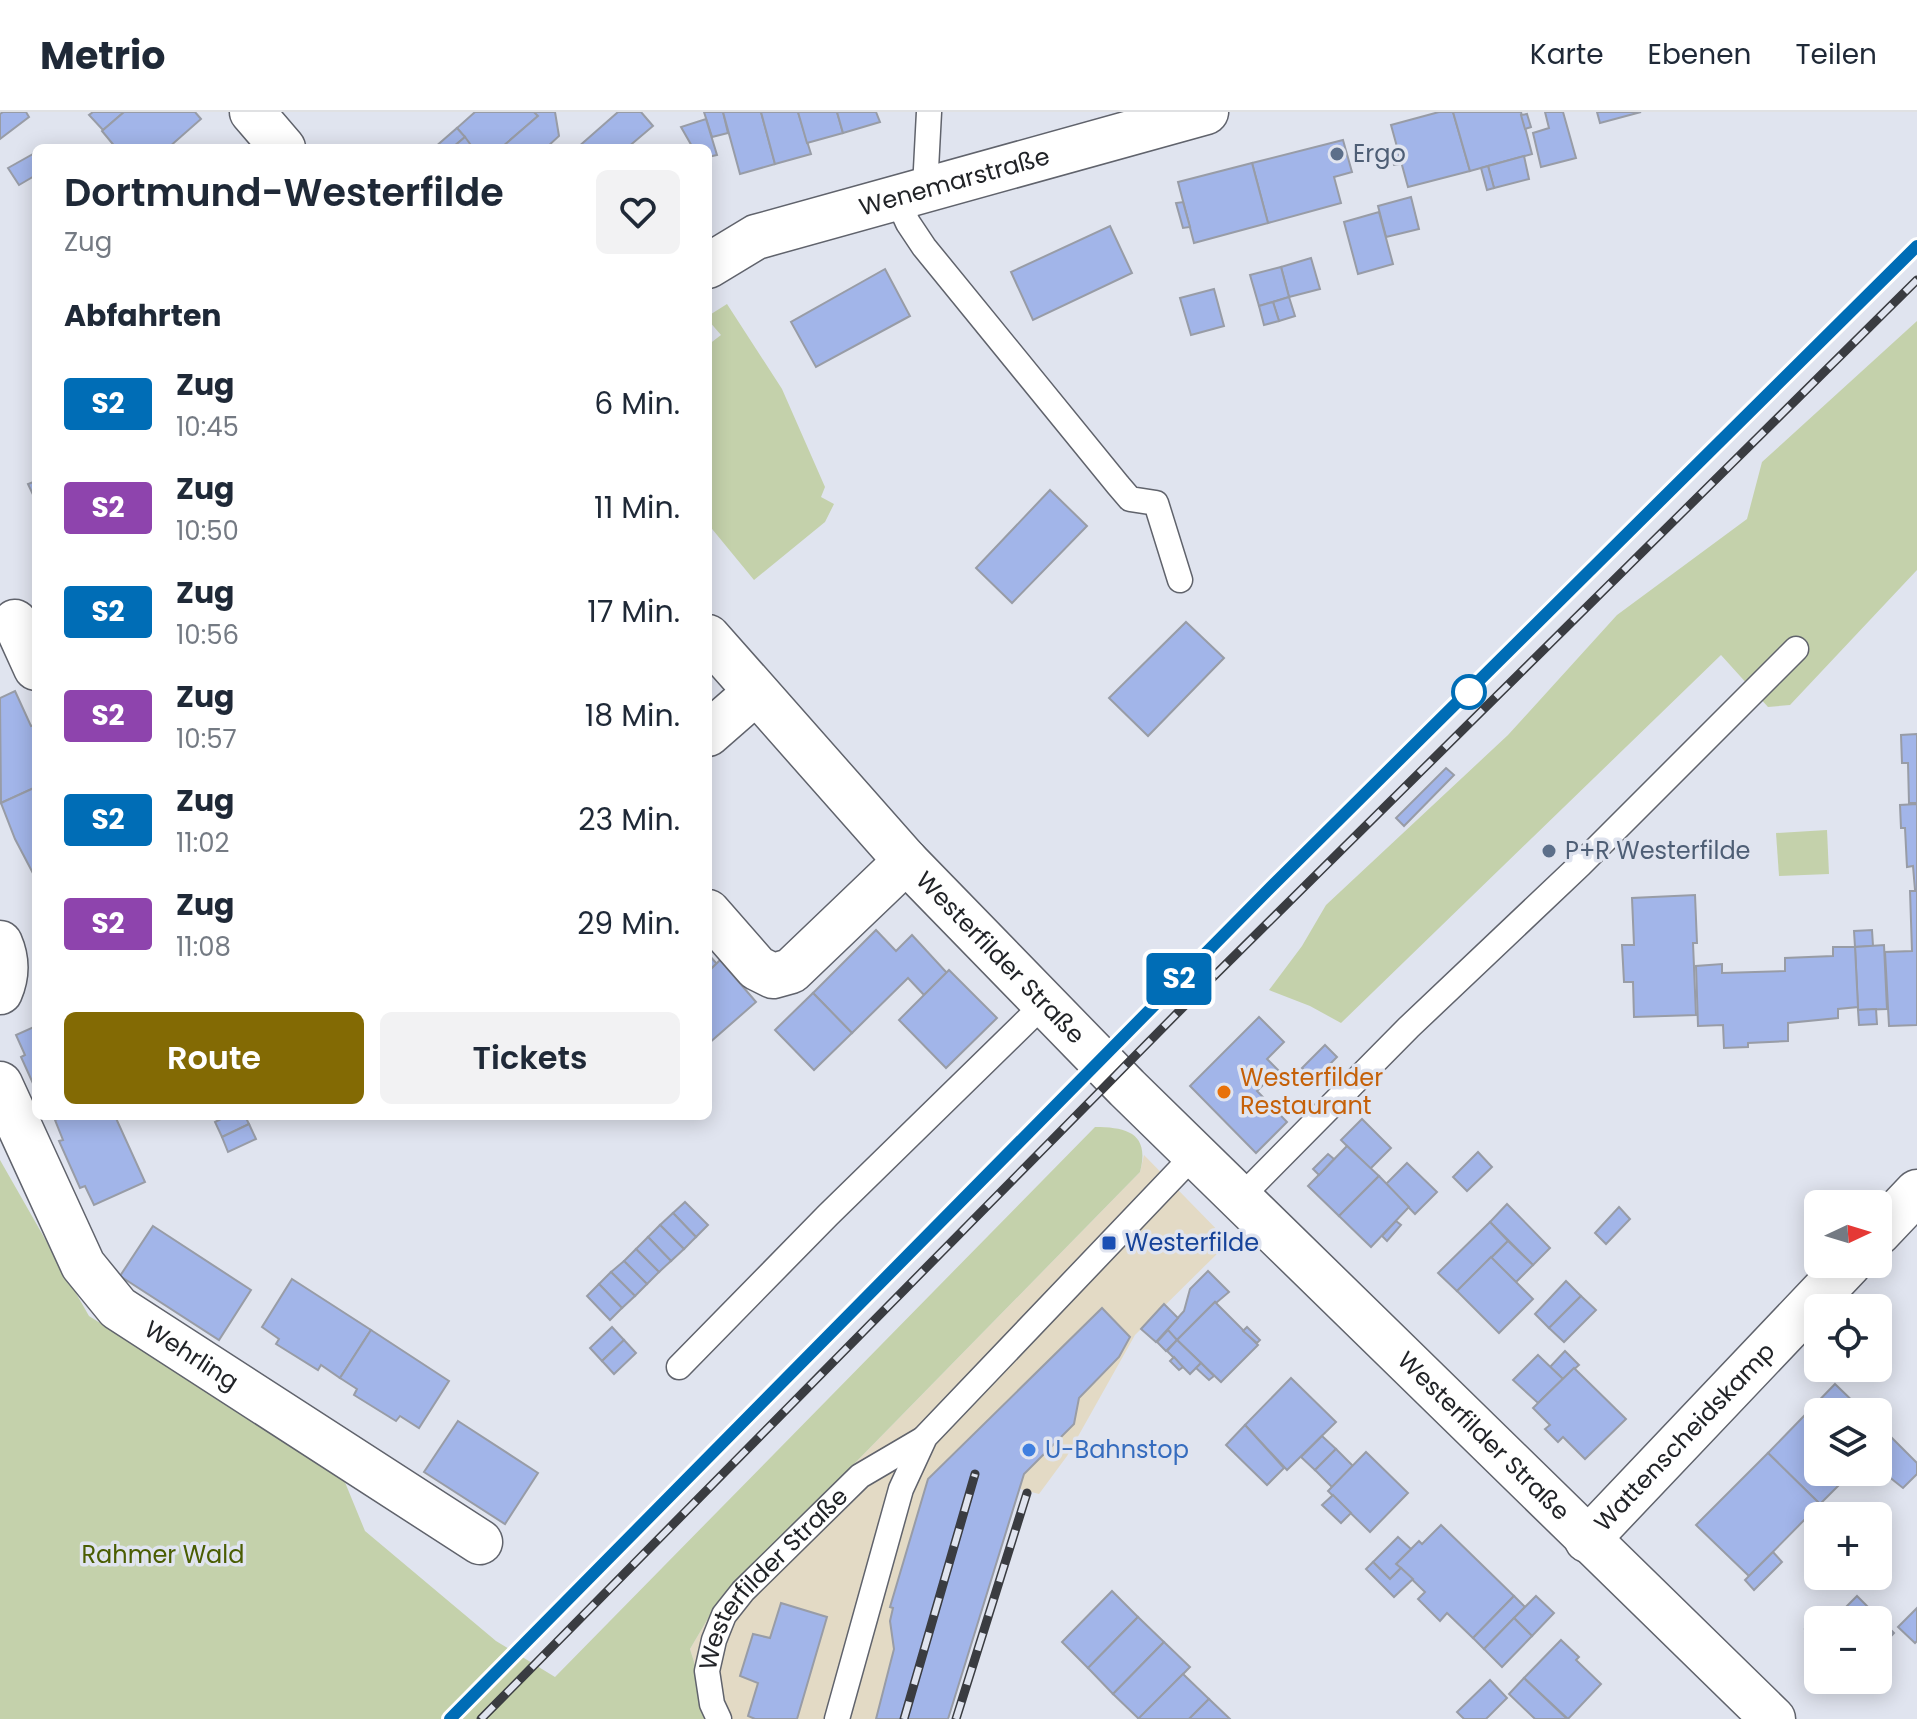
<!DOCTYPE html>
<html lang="de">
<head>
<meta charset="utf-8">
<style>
	body { margin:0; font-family:Poppins,sans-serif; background:#f2f2f3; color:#1f2937; height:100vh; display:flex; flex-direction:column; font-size:30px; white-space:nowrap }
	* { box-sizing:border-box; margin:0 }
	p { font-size:26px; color:#747a83 }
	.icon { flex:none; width:44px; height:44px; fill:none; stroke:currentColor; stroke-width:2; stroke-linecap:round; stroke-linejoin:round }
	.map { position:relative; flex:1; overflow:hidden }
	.drawer { position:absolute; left:32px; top:32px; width:680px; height:976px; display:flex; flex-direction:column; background:#fff; border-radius:12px; box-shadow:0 4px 20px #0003 }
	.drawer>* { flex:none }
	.badge { padding:0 16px; border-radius:6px; font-size:28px; line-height:52px }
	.needle { width:52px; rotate:86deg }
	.tools { position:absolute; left:1804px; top:1078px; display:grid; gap:16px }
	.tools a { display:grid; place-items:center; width:88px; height:88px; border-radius:12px; background:#fff; box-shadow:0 4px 20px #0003; font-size:40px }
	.map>.badge { position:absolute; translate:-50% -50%; box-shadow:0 0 0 4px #fff }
	h2 { padding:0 32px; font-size:30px; line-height:72px }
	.round { display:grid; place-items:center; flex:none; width:84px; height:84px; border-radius:12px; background:#f2f2f3 }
	.summary { display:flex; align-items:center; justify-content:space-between; height:136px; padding:0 32px }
	h1 { font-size:38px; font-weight:600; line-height:60px }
	.action { display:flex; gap:16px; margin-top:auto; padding:16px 32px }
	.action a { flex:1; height:92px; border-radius:12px; background:#836a04; color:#fff; font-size:32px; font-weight:600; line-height:92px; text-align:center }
	.action a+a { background:#f2f2f3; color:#1f2937 }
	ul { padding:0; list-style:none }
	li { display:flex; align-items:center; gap:24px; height:104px; padding:0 32px }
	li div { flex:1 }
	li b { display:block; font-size:30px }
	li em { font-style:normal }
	li .badge { min-width:88px; font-weight:700; text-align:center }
	header { display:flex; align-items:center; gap:48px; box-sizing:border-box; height:112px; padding:0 40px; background:#fff; border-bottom:2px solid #e0e1e3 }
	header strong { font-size:38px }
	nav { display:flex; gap:44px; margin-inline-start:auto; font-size:28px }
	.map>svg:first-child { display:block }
	.commercial { fill:#e3dac5 }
	.green { fill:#c4d1ab }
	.building { fill:#a2b5e9; stroke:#989ca6; stroke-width:2 }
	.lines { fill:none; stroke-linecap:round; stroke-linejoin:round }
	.lane-casing { stroke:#60636c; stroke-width:27 }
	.street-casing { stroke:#60636c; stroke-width:47 }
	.secondary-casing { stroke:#60636c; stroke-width:47 }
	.lane { stroke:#fff; stroke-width:24 }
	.street { stroke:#fff; stroke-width:44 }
	.secondary { stroke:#fff; stroke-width:44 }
	.rail-casing { stroke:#3a3c41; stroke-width:9 }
	.rail { stroke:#e0e4ef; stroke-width:6; stroke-dasharray:18; stroke-linecap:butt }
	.line-casing { stroke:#fff; stroke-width:18 }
	.line { stroke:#006db6; stroke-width:12 }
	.service-dot { fill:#5c6f8a; stroke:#e0e4ef; stroke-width:3 }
	.stop-dot { fill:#fff; stroke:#006db6; stroke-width:4 }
	.food-dot { fill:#e8710a; stroke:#e0e4ef; stroke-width:3 }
	.transit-dot { fill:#1a4fb4; stroke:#e0e4ef; stroke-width:3 }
	.shop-dot { fill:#3f7fe0; stroke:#e0e4ef; stroke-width:3 }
	.labels { text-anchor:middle; stroke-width:7; stroke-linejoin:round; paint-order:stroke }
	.service-label { font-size:24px; fill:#4e5e75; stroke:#e0e4ef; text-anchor:start }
	.street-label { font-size:24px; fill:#212327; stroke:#e0e4ef }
	.food-label { font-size:24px; fill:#c56008; stroke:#e0e4ef; text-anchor:start }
	.transit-label { font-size:24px; fill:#164399; stroke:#e0e4ef; text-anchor:start }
	.shop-label { font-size:24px; fill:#366cbe; stroke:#e0e4ef; text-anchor:start }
	.park-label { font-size:24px; fill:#4a5d02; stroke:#e0e4ef }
</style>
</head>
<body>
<header>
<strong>Metrio</strong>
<nav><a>Karte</a><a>Ebenen</a><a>Teilen</a></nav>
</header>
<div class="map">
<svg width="1917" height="1607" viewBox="0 0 1917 1607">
	<rect width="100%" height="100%" fill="#e0e4ef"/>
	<path class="commercial" d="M1144 1043 1229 1130 1135 1223 1067 1344 1039 1382 1020 1377 973 1349 897 1607H712L690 1537 716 1493 1140 1060Z"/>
	<g class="green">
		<path d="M727 192 782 277 825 375 821 385 834 392 825 410 754 468 708 412V233L721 223 708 208V204Z"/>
		<path d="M1917 209V458L1790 593 1768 595 1721 543 1341 911 1310 894 1269 878 1302 834 1326 793 1508 623 1617 503 1747 407 1762 350Z"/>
		<path d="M1827 718 1829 762 1779 764 1776 721Z"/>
		<path d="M1095 1015C1128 1015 1150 1022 1140 1060L716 1493 690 1537 712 1607H0V1048L89 1204 342 1363 365 1419 496 1529 555 1565Z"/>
	</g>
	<g class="building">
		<path d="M3 0H26L29 5 0 27V2Z"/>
		<path d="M93 0H124L103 18 89 3Z"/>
		<path d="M124 0H195L201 7 168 36H116L102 19Z"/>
		<path d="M475 0H534L538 4 501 36H473L457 16Z"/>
		<path d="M534 0H555L559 24 546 36H501L538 4Z"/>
		<path d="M618 0H641L653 14 627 36H577Z"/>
		<path d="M704 0H723L728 21 712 25Z"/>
		<path d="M723 0H761L775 52 740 62Z"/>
		<path d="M761 0H798L811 42 775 52Z"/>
		<path d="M798 0H837L843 21 807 31Z"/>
		<path d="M837 0H876L880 10 843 21Z"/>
		<path d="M1439 0H1453L1470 59 1408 75 1391 13Z"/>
		<path d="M1453 0H1521L1532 42 1470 59Z"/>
		<path d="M1545 0H1563L1576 46 1541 55 1533 21 1549 16Z"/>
		<path d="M1597 0H1641L1600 11Z"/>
		<path d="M1527 2 1531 15 1525 17 1521 3Z"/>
		<path d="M706 7 717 43 708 45V36H693L681 15Z"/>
		<path d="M457 16 465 25 452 36H434Z"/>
		<path d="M465 25 473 36H452Z"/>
		<path d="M1343 28 1352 60 1334 65 1341 91 1268 111 1252 51Z"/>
		<path d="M1398 37 1401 52 1394 53 1391 39Z"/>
		<path d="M33 42 36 46V63L19 73 8 56Z"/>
		<path d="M1524 44 1529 67 1494 76 1488 54Z"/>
		<path d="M1252 51 1268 111 1194 131 1178 70Z"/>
		<path d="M1488 54 1494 76 1487 78 1481 56Z"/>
		<path d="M1411 85 1419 117 1386 125 1378 94Z"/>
		<path d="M1183 90 1190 115 1183 116 1176 91Z"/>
		<path d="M1379 100 1393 152 1358 162 1344 110Z"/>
		<path d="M1110 114 1132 161 1033 208 1011 160Z"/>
		<path d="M1311 146 1320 177 1289 185 1281 155Z"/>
		<path d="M1281 155 1289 185 1259 194 1250 163Z"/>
		<path d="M885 157 910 204 816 255 791 210Z"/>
		<path d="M1214 177 1224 214 1191 223 1180 186Z"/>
		<path d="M1289 185 1295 204 1279 209 1273 190Z"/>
		<path d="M1273 190 1279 209 1264 213 1259 194Z"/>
		<path d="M36 369V389L28 372Z"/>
		<path d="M1050 378 1087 414 1012 491 976 456Z"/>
		<path d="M1186 510 1224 546 1148 624 1109 586Z"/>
		<path d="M15 579 31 614 36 613V675L1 691 0 586Z"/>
		<path d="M1917 622V691H1909L1908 651H1902L1901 623Z"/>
		<path d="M1446 656 1454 663 1404 714 1396 706Z"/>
		<path d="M36 675V767L15 727 1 691Z"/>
		<path d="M1917 692V777L1915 778 1913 754 1907 755 1905 716H1901L1900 693Z"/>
		<path d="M1910 779H1917V913L1889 914 1885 840 1912 839Z"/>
		<path d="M1695 783 1697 831H1693L1696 903 1634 905 1633 870H1624L1622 833H1634L1632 786Z"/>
		<path d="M876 818 896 839 912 823 947 861 924 883 908 866 852 921 813 881Z"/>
		<path d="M1872 818 1873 834 1855 835 1854 819Z"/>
		<path d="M1884 833 1887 897 1858 898 1855 835Z"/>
		<path d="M1833 835H1855L1858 895 1838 897V906L1788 911V929L1748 931V935L1724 936 1723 913 1698 914 1696 854 1722 852V861L1785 859V846L1833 844Z"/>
		<path d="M708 842 717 852 708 860Z"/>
		<path d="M720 848 756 890 708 932V860Z"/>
		<path d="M949 858 997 906 946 956 899 908Z"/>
		<path d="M813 881 852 921 814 958 775 918Z"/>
		<path d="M1876 897 1877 912 1859 913 1858 898Z"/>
		<path d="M1259 905 1284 930 1267 947 1278 958 1257 979 1287 1010 1256 1041 1190 974Z"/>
		<path d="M36 914V978L21 945 25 943 16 923Z"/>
		<path d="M1325 933 1337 945 1314 968 1302 956Z"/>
		<path d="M64 1004H115L145 1070 94 1093 85 1074 80 1076 59 1029 63 1028 55 1008Z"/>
		<path d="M227 1004H245L249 1012 222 1025 215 1010Z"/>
		<path d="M1362 1007 1391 1036 1370 1057 1341 1028Z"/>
		<path d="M249 1012 256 1027 228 1040 222 1025Z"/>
		<path d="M1347 1034 1379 1064 1339 1104 1308 1074Z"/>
		<path d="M1478 1040 1492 1055 1467 1079 1453 1065Z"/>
		<path d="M1328 1042 1334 1047 1319 1063 1313 1057Z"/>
		<path d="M1407 1051 1437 1080 1415 1102 1386 1072Z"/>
		<path d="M1379 1064 1409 1095 1371 1135 1339 1104Z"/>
		<path d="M685 1090 708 1113 696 1125 673 1101Z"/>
		<path d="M1507 1092 1550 1136 1533 1153 1490 1110Z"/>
		<path d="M1619 1095 1630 1107 1606 1132 1595 1121Z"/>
		<path d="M673 1101 696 1125 684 1137 660 1113Z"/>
		<path d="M1396 1109 1401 1113 1387 1129 1382 1124Z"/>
		<path d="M1490 1110 1508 1129 1457 1179 1438 1161Z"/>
		<path d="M660 1113 684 1137 671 1149 648 1125Z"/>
		<path d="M153 1114 251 1178 219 1228 120 1164Z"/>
		<path d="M648 1125 671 1149 659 1160 636 1137Z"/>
		<path d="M1508 1129 1533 1153 1516 1170 1491 1146Z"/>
		<path d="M636 1137 659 1160 647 1172 624 1149Z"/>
		<path d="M1491 1145 1533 1187 1499 1221 1457 1179Z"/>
		<path d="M624 1149 647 1172 635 1184 611 1160Z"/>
		<path d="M1208 1159 1229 1180 1216 1191 1215 1190 1177 1228 1167 1218 1184 1199 1190 1177Z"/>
		<path d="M611 1160 635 1184 622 1196 599 1172Z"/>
		<path d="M292 1167 371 1218 340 1266 321 1253 318 1258 276 1232 279 1227 262 1215Z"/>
		<path d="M1566 1169 1581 1184 1549 1216 1535 1202Z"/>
		<path d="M599 1172 622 1196 610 1208 587 1184Z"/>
		<path d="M1581 1184 1596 1198 1564 1230 1549 1216Z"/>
		<path d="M1215 1190 1258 1233 1221 1270 1177 1228Z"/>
		<path d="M1164 1192 1178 1206 1156 1230 1141 1217Z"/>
		<path d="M1102 1196 1130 1225 1119 1245 1079 1286 1074 1312 1024 1362 948 1607H876L894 1537 890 1509 893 1496 890 1495 928 1367Z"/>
		<path d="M612 1215 624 1228 602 1249 590 1236Z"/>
		<path d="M1247 1215 1260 1228 1257 1231 1243 1219Z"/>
		<path d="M371 1218 449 1269 419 1316 400 1304 396 1309 354 1283 357 1277 340 1266Z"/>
		<path d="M1168 1218 1177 1228 1166 1239 1157 1230Z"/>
		<path d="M624 1228 636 1241 614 1262 602 1249Z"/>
		<path d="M1177 1228 1201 1251 1190 1262 1167 1239Z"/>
		<path d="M1565 1239 1579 1253 1563 1267 1550 1255Z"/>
		<path d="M1538 1243 1563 1267 1538 1291 1513 1268Z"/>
		<path d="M1174 1245 1183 1255 1179 1258 1170 1249Z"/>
		<path d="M1201 1251 1214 1264 1209 1268 1196 1256Z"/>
		<path d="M1574 1256 1626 1307 1585 1347 1563 1325 1558 1330 1545 1317 1550 1313 1533 1296Z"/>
		<path d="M1291 1266 1336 1310 1287 1358 1245 1313Z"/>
		<path d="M1835 1272 1864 1300H1818V1360H1852L1820 1392 1768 1341Z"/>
		<path d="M458 1309 538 1361 505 1412 424 1360Z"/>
		<path d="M1245 1313 1284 1356 1267 1373 1226 1333Z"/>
		<path d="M1878 1313 1888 1323 1878 1333Z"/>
		<path d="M1322 1324 1336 1337 1315 1358 1301 1345Z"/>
		<path d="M1892 1326 1917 1351V1362L1903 1376 1878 1356V1340Z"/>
		<path d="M1336 1337 1353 1354 1332 1375 1315 1358Z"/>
		<path d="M1366 1340 1408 1381 1370 1420 1328 1379Z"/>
		<path d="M1768 1341 1820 1392 1749 1464 1696 1413Z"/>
		<path d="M1333 1383 1351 1401 1341 1411 1322 1393Z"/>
		<path d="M1441 1413 1514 1484 1473 1526 1447 1501 1440 1509 1418 1487 1425 1480 1396 1452 1419 1429 1422 1432Z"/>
		<path d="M1398 1425 1411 1437 1396 1452 1401 1456 1390 1467 1373 1450Z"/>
		<path d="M1773 1440 1782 1450 1754 1478 1745 1468Z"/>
		<path d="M1373 1450 1390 1467 1401 1456 1413 1467 1394 1485 1366 1457Z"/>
		<path d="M1112 1479 1138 1505 1088 1556 1062 1530Z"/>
		<path d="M1514 1484 1525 1495 1484 1537 1473 1526Z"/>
		<path d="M1536 1484 1554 1501 1532 1524 1514 1506Z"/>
		<path d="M1857 1484 1894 1521 1878 1538V1508H1833Z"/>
		<path d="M781 1491 827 1505 797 1607H755L748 1604 758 1571 740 1564 753 1522 770 1526Z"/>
		<path d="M1827 1496 1836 1505 1833 1508H1818V1523L1815 1526 1805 1517Z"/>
		<path d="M1917 1496V1529L1915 1531 1898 1515Z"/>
		<path d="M1138 1505 1164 1530 1113 1582 1088 1556Z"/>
		<path d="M1514 1506 1532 1524 1502 1555 1484 1537Z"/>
		<path d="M1561 1528 1579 1545 1576 1548 1601 1572 1568 1607 1524 1566Z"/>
		<path d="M1164 1530 1190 1555 1139 1607 1113 1582Z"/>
		<path d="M1183 1562 1209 1587 1189 1607H1138Z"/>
		<path d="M1524 1566 1567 1607H1535L1509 1582Z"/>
		<path d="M1490 1568 1507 1586 1486 1607H1464L1457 1600Z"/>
		<path d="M1209 1587 1230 1607H1189Z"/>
	</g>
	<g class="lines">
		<defs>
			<g id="lane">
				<path d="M925 76 929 0"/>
				<path d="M896 85 908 111 924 135 1118 373 1130 387 1156 391 1180 468"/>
				<path d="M1241 1085 1409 915 1580 753 1796 537"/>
				<path d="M679 1255 828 1103 1044 892"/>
				<path id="s1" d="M719 1607 712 1592 707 1559 714 1528 724 1503 743 1479 860 1364 923 1327"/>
				<path d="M837 1607 901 1377 925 1325 1196 1041"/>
			</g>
			<g id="street">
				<path id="s2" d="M708 154 756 125 1206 0"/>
				<path d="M15 510 36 556"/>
				<path d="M708 622 756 580"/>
				<path d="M708 800 757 856 773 864 791 859 906 749"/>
				<path d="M0 831C7 847 7 864 0 880"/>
				<path id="s3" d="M0 972 83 1153 118 1196 480 1430"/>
				<path d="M1878 1121 1917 1080"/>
				<path id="s4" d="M1587 1428 1849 1152"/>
			</g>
			<g id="secondary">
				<path d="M252 0 283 36"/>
				<path id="s5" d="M708 525 906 749 1127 976 1773 1607"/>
			</g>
		</defs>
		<use href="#lane" class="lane-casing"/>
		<use href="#street" class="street-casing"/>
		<use href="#secondary" class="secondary-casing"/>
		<use href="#lane" class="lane"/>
		<use href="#street" class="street"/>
		<use href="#secondary" class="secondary"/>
		<defs>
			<g id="rail">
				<path d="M450 1607 1186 860 1917 134"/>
				<path d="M481 1607 1202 876 1917 168"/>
				<path d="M904 1607 975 1362"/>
				<path d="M956 1607 1027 1381"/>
			</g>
		</defs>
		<use href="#rail" class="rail-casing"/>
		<use href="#rail" class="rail"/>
	</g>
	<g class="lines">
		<defs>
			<path id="line" d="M450 1607 1272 774 1917 134"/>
		</defs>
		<use href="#line" class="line-casing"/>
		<use href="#line" class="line"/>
	</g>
	<g class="service-dot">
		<circle cx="1337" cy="42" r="8"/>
		<circle cx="1549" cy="739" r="8"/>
	</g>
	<circle class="stop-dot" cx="1469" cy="580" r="16"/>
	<circle class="food-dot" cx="1224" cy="980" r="8"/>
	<rect class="transit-dot" x="1101" y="1123" width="16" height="16" rx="4"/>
	<circle class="shop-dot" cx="1029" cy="1338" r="8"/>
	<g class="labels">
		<g class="service-label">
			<text x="1353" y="50">Ergo</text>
			<text x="1565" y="747">P+R Westerfilde</text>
		</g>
		<g class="street-label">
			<text dy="8" stroke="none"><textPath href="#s2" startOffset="262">Wenemarstraße</textPath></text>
			<text dy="8" stroke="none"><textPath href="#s5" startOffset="434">Westerfilder Straße</textPath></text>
			<text dy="8" stroke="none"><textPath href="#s3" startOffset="342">Wehrling</textPath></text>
			<text dy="8" stroke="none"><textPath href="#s5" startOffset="1114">Westerfilder Straße</textPath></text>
			<text dy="8" stroke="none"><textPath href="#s4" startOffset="142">Wattenscheidskamp</textPath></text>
			<text dy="8" stroke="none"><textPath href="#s1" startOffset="166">Westerfilder Straße</textPath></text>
		</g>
		<g class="food-label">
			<text x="1240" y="974">Westerfilder<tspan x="1240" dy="28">Restaurant</tspan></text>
		</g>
		<g class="transit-label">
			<text x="1125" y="1139">Westerfilde</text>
		</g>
		<g class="shop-label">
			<text x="1045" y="1346">U-Bahnstop</text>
		</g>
		<g class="park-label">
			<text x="163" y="1451">Rahmer Wald</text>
		</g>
	</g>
</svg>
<div class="tools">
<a><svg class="needle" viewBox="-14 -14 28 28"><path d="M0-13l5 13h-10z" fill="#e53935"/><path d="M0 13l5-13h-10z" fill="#747a83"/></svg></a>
<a><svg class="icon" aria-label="locate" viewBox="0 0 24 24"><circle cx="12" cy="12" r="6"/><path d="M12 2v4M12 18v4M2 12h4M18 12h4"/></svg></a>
<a><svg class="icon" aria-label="layers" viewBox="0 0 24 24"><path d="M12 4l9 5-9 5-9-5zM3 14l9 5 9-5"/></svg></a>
<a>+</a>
<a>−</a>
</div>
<b class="badge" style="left:1179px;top:867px;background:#006db6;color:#fff">S2</b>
<section class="drawer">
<div class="summary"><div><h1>Dortmund-Westerfilde</h1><p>Zug</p></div><a class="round"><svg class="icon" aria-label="heart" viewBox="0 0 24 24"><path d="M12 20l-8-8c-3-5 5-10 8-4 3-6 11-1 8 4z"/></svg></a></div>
<h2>Abfahrten</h2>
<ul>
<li><span class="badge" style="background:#006db6;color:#fff">S2</span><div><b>Zug</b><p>10:45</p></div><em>6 Min.</em></li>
<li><span class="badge" style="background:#8e44ad;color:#fff">S2</span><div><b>Zug</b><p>10:50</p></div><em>11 Min.</em></li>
<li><span class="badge" style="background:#006db6;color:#fff">S2</span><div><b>Zug</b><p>10:56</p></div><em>17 Min.</em></li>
<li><span class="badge" style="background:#8e44ad;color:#fff">S2</span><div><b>Zug</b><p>10:57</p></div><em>18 Min.</em></li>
<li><span class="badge" style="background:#006db6;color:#fff">S2</span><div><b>Zug</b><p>11:02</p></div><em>23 Min.</em></li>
<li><span class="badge" style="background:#8e44ad;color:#fff">S2</span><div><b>Zug</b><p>11:08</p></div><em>29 Min.</em></li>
</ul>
<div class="action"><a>Route</a><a>Tickets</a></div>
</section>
</div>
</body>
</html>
